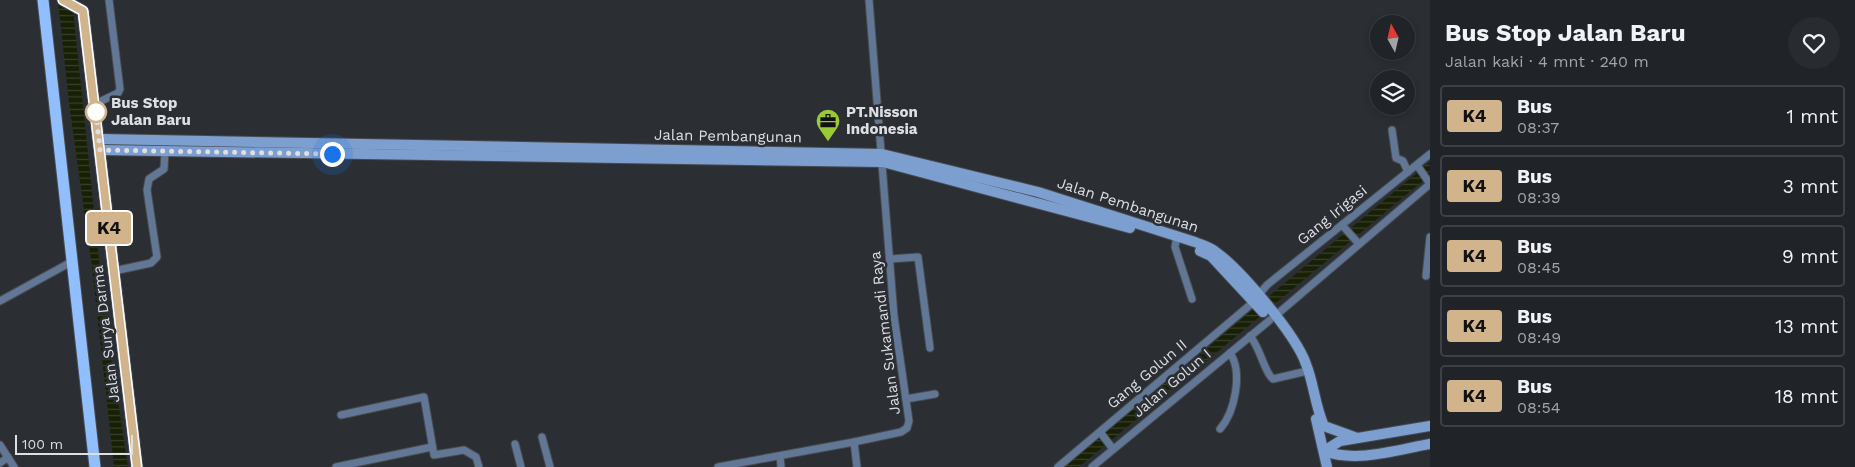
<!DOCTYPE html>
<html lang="id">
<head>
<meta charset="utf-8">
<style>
	body { margin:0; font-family:"Work Sans",sans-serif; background:#282b2f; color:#f1f3f6; height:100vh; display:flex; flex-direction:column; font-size:19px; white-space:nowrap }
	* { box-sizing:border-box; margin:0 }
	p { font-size:16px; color:#a2a4a7 }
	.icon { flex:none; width:28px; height:28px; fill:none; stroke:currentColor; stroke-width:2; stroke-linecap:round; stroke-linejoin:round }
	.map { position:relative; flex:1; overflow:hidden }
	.side { display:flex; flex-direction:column; background:#202327; width:425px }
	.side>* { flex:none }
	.badge { padding:0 10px; border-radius:4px; font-size:18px; line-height:32px }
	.needle { width:32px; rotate:352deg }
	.buttons { position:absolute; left:1370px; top:15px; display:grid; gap:10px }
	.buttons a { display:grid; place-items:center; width:45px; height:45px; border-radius:50%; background:#202327; box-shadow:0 2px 8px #0003,0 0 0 1px #3d4044; font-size:25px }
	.scale { position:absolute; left:15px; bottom:12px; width:118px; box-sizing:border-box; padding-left:5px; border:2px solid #dddfe3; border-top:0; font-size:14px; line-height:18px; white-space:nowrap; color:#dddfe3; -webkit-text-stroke:4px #2b2f34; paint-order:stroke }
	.you { position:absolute; width:25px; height:25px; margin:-12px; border:4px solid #fff; border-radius:50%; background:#1a73e8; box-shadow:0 0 0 8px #1a73e833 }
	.map>.badge { position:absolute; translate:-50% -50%; box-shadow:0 0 0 2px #fff }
	.round { display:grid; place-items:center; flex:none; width:52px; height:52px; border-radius:26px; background:#282b2f }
	.headline { display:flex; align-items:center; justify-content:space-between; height:85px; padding:0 15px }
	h1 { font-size:24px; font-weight:700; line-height:38px }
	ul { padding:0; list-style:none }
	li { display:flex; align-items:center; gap:15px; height:62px; margin:0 10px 8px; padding:0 5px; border:2px solid #3d4044; border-radius:5px }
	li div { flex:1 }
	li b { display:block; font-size:19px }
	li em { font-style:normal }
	li .badge { min-width:55px; font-weight:700; text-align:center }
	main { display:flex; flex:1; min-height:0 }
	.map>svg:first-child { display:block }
	.water { fill:url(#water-rules) }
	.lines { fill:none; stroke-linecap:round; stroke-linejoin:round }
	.street-casing { stroke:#474b50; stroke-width:9 }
	.secondary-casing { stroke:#474b50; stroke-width:12 }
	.primary-casing { stroke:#474b50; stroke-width:13 }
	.street { stroke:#617795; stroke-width:7 }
	.secondary { stroke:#7d9fd0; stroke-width:10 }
	.primary { stroke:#91befd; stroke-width:11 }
	.line-casing { stroke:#fff; stroke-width:11 }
	.line { stroke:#d2b48c; stroke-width:8 }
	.walk { stroke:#dddfe3; stroke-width:5; stroke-dasharray:0 9 }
	.stop-dot { fill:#fff; stroke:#d2b48c; stroke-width:2.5 }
	.labels { text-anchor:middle; stroke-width:5; stroke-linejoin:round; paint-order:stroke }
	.stop-label { font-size:15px; font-weight:bold; fill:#dddfe3; stroke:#2b2f34; text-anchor:start }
	.poi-label { font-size:15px; font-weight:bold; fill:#dddfe3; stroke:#2b2f34; text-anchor:start }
	.street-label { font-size:15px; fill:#dddfe3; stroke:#2b2f34 }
</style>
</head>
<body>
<main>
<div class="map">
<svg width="1430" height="467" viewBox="0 0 1430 467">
	<defs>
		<pattern id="water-rules" width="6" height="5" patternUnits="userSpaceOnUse" patternTransform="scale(1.25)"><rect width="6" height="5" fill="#172005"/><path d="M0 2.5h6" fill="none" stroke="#384029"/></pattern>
	</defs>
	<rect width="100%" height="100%" fill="#2b2f34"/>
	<g class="water">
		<path d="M58 0H72L105 317 128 467H114L92 267 69 103Z"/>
		<path d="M1430 162V175L1079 467H1064Z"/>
	</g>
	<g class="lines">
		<defs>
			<g id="street">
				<path d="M95 104 118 93 120 89 109 0"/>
				<path d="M1392 130 1396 158 1403 161 1408 172"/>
				<path d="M1417 165 1430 184"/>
				<path d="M1342 225 1359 244"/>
				<path d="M1176 241 1175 247 1192 299"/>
				<path d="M890 259 918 257 930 348"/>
				<path d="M114 271 151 263 157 257 147 190 149 179 164 169 165 151"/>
				<path d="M1426 276 1430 237"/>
				<path d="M0 301 73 261"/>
				<path d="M1275 316 1430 184"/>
				<path d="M1250 336C1261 349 1264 372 1273 379L1303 372"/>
				<path d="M906 399 935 394"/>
				<path d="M341 415 424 397 434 455 464 450 476 457 479 467"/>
				<path d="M1220 429C1235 412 1243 372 1230 353"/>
				<path d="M1100 432 1113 449"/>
				<path d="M542 437 550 467"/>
				<path d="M515 444 521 467"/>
				<path d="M0 445 14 467"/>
				<path d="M780 456 781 467"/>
				<path d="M0 463 8 457"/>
				<path d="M336 467 432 447"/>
				<path d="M718 467 854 442"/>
				<path d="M857 467 854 442 901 432 907 428 909 421 894 316 869 0"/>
				<path d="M1058 467 1250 305 1267 285 1430 154"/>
				<path d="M1092 467 1270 320"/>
			</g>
			<g id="secondary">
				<path d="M100 139 882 154 1038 192 1195 242C1202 245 1210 247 1216 252 1241 270 1296 335 1306 364 1314 384 1315 406 1324 426L1357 438"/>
				<path d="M101 150 883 162 1130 228"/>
				<path d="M1200 251 1211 256 1263 312"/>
				<path d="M1316 419 1327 467"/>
				<path d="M1324 451 1340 441 1430 426"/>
				<path d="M1324 451C1357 463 1396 450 1430 444"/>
			</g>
			<g id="primary">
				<path d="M43 0 95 467"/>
				<path d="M63 0 83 11 137 467"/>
			</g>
		</defs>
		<use href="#street" class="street-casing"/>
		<use href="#secondary" class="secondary-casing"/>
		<use href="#primary" class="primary-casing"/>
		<use href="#street" class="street"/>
		<use href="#secondary" class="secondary"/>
		<use href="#primary" class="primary"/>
	</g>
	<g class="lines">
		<defs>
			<path id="line" d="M63 0 83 11 137 467"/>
		</defs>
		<use href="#line" class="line-casing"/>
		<use href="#line" class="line"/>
		<path class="walk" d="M96 112 95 104 100 150 332 154"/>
	</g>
	<defs>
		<symbol id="office-pin" viewBox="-11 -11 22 30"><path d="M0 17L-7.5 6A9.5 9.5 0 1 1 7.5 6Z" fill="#9acb35" stroke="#2b2f34"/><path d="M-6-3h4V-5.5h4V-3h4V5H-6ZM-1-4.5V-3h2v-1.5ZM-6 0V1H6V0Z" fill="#111"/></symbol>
	</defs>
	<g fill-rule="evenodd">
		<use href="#office-pin" x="814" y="107" width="28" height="38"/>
	</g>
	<circle class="stop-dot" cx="96" cy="112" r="10"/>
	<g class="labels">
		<g class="stop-label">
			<text x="111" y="108">Bus Stop<tspan x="111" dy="17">Jalan Baru</tspan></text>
		</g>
		<g class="poi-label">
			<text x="846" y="117">PT.Nisson<tspan x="846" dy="17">Indonesia</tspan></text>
		</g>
		<g class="street-label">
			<text transform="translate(728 136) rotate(1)" y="5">Jalan Pembangunan</text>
			<text transform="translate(1128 205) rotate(18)" y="5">Jalan Pembangunan</text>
			<text transform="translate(1332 215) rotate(-39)" y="5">Gang Irigasi</text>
			<text transform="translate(885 333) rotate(-97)" y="5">Jalan Sukamandi Raya</text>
			<text transform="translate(106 334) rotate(-97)" y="5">Jalan Surya Darma</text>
			<text transform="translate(1147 374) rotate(-40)" y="5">Gang Golun II</text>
			<text transform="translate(1172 383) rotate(-40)" y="5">Jalan Golun I</text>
		</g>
	</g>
</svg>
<div class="buttons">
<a><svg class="needle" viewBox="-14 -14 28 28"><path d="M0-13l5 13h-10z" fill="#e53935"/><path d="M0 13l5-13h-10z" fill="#a2a4a7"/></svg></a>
<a><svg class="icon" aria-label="layers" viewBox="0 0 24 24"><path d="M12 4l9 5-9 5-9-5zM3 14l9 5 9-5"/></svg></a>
</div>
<div class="scale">100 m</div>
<div class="you" style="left:332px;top:154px"></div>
<b class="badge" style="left:109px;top:228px;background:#d2b48c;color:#111">K4</b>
</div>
<section class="side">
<div class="headline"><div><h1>Bus Stop Jalan Baru</h1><p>Jalan kaki · 4 mnt · 240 m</p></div><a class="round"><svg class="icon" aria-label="heart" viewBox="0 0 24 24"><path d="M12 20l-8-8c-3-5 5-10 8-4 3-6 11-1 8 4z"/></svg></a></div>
<ul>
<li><span class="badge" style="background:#d2b48c;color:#111">K4</span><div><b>Bus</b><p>08:37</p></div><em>1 mnt</em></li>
<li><span class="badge" style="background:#d2b48c;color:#111">K4</span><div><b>Bus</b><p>08:39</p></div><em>3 mnt</em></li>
<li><span class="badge" style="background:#d2b48c;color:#111">K4</span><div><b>Bus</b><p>08:45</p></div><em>9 mnt</em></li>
<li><span class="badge" style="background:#d2b48c;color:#111">K4</span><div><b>Bus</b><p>08:49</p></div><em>13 mnt</em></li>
<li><span class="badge" style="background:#d2b48c;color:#111">K4</span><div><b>Bus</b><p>08:54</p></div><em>18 mnt</em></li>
</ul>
</section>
</main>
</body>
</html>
